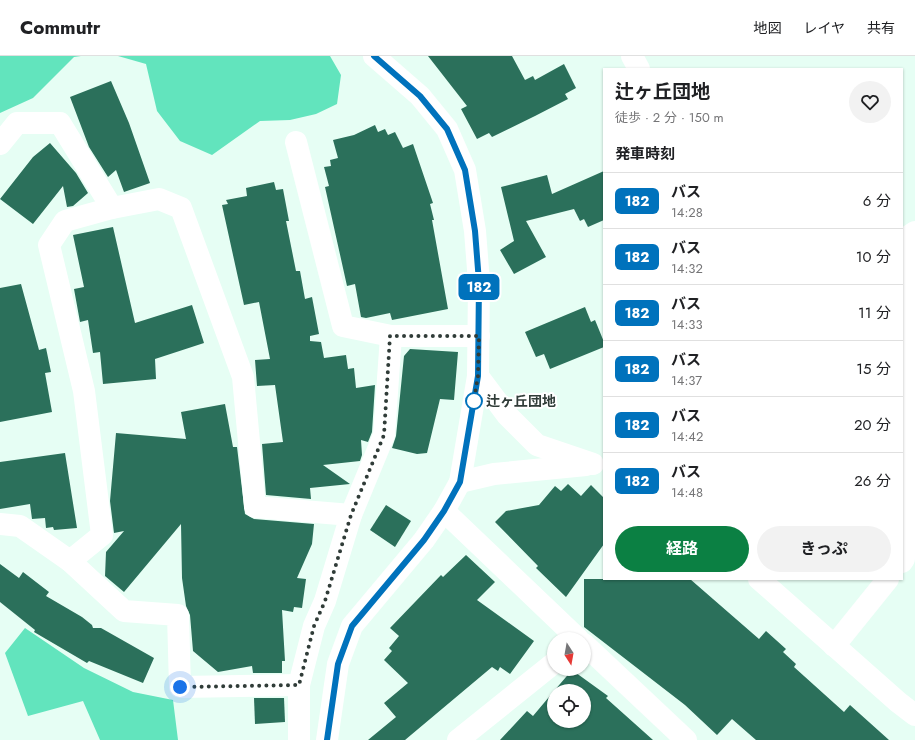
<!DOCTYPE html>
<html lang="ja">
<head>
<meta charset="utf-8">
<style>
	body { margin:0; font-family:Jost,"Noto Sans JP",sans-serif; background:#f2f2f2; color:#202124; height:100vh; display:flex; flex-direction:column; font-size:15px; white-space:nowrap }
	* { box-sizing:border-box; margin:0 }
	p { font-size:13px; color:#757577 }
	.icon { flex:none; width:22px; height:22px; fill:none; stroke:currentColor; stroke-width:2; stroke-linecap:round; stroke-linejoin:round }
	.map { position:relative; flex:1; overflow:hidden }
	.sheet { position:absolute; left:603px; top:12px; width:300px; height:512px; display:flex; flex-direction:column; background:#fff; border-radius:0px; box-shadow:0 1px 3px #0004 }
	.sheet>* { flex:none }
	.badge { padding:0 8px; border-radius:6px; font-size:14px; line-height:26px }
	.needle { width:26px; rotate:169deg }
	.fabs { position:absolute; left:547px; top:576px; display:grid; gap:8px }
	.fabs a { display:grid; place-items:center; width:44px; height:44px; border-radius:50%; background:#fff; box-shadow:0 1px 3px #0004; font-size:20px }
	.you { position:absolute; width:20px; height:20px; margin:-10px; border:3px solid #fff; border-radius:50%; background:#1a73e8; box-shadow:0 0 0 6px #1a73e833 }
	.map>.badge { position:absolute; translate:-50% -50%; box-shadow:0 0 0 2px #fff }
	h2 { padding:0 12px; font-size:15px; line-height:36px }
	.round { display:grid; place-items:center; flex:none; width:42px; height:42px; border-radius:21px; background:#f2f2f2 }
	.overview { display:flex; align-items:center; justify-content:space-between; height:68px; padding:0 12px }
	h1 { font-size:19px; font-weight:700; line-height:30px }
	.primary-button { display:flex; gap:8px; margin-top:auto; padding:8px 12px }
	.primary-button a { flex:1; height:46px; border-radius:24px; background:#0b8043; color:#fff; font-size:16px; font-weight:700; line-height:46px; text-align:center }
	.primary-button a+a { background:#f2f2f2; color:#202124 }
	ul { padding:0; list-style:none }
	li { display:flex; align-items:center; gap:12px; height:56px; padding:0 12px; border-top:1px solid #e0e0e0 }
	li div { flex:1 }
	li b { display:block; font-size:15px }
	li em { font-style:normal }
	li .badge { min-width:44px; font-weight:700; text-align:center }
	header { display:flex; align-items:center; gap:24px; box-sizing:border-box; height:56px; padding:0 20px; background:#fff; border-bottom:1px solid #e0e0e0 }
	header strong { font-size:19px }
	nav { display:flex; gap:22px; margin-inline-start:auto; font-size:14px }
	.map>svg:first-child { display:block }
	.forest { fill:#62e4bd }
	.building { fill:#2b705b }
	.lines { fill:none; stroke-linecap:round; stroke-linejoin:round }
	.minor { stroke:#fff; stroke-width:22 }
	.tertiary { stroke:#fff; stroke-width:22 }
	.line-casing { stroke:#fff; stroke-width:9 }
	.line { stroke:#0072bc; stroke-width:6 }
	.walk { stroke:#303c38; stroke-width:4; stroke-dasharray:0 7.2 }
	.stop-dot { fill:#fff; stroke:#0072bc; stroke-width:2 }
	.labels { text-anchor:middle; stroke-width:4; stroke-linejoin:round; paint-order:stroke }
	.stop-label { font-size:14px; font-weight:bold; fill:#303c38; stroke:#fff; text-anchor:start }
</style>
</head>
<body>
<header>
<strong>Commutr</strong>
<nav><a>地図</a><a>レイヤ</a><a>共有</a></nav>
</header>
<div class="map">
<svg width="915" height="684" viewBox="0 0 915 684">
	<rect width="100%" height="100%" fill="#e6fef4"/>
	<g class="forest">
		<path d="M0 0H81L74 1 33 42 0 57Z"/>
		<path d="M118 0H330L341 19 337 48 316 58 290 64 260 65 212 99 180 85 157 55 146 8Z"/>
		<path d="M25 572 84 612 133 636 173 644 178 684H100L83 645 28 660 5 597Z"/>
	</g>
	<g class="building">
		<path d="M428 0H512L525 24 533 20 535 24 564 8 576 32 565 38 568 43 535 60 492 81 489 77 477 83 461 53 467 50Z"/>
		<path d="M111 25 129 67 150 127 124 136 116 114 108 121 89 91 70 41Z"/>
		<path d="M375 69 378 76 385 73 388 79 395 76 403 92 413 88 433 147 430 148 434 164H432L448 253 392 264 390 257 366 262 361 261 355 228 347 230 325 131 329 130 324 111 331 110 330 104 338 102 333 84 354 79Z"/>
		<path d="M50 87 76 117 88 137 73 150 67 151 63 130 33 168 0 143 33 101Z"/>
		<path d="M604 115V164L588 171 584 163 580 165 574 153 526 165 546 201 514 218 500 194 514 185 501 131 547 119 552 138Z"/>
		<path d="M274 126 276 134 283 133 289 165H286L296 215H300L305 243 312 241 319 278 310 280V285L321 286 324 302 346 299 348 313 354 312 356 332 375 329 372 376 368 386 361 384 362 399 360 405 323 409 350 428 310 432 311 443 266 439 262 388 283 386 275 329 257 330 255 304 270 303 259 246 244 249 222 149 228 148 226 144 247 140 246 132Z"/>
		<path d="M113 171 135 267 192 249 204 287 155 303 156 323 103 328 100 296 93 297 88 264 80 266 74 233 84 231 73 179Z"/>
		<path d="M21 228 39 294 46 292 51 316 45 317 52 356 0 366V232Z"/>
		<path d="M585 251 591 266 595 264 604 286V291L550 313 544 298 536 301 525 276Z"/>
		<path d="M410 293 458 296 454 344 440 343 427 397 417 398 392 392 396 380 404 300Z"/>
		<path d="M225 348 233 391H237L245 458 254 463 314 468 312 488 297 522 306 523 302 552 294 551 293 556 282 554 285 605H282V617H253L252 610 218 616 193 595 190 559 186 550 182 522 181 468 124 536 105 520 106 496 124 475 114 477 110 445 116 377 186 383 181 356Z"/>
		<path d="M65 397 77 472 54 474 53 471 46 472 45 462 32 463 30 448 0 453V406Z"/>
		<path d="M568 428 581 440 591 429 604 442V488L566 541 536 512 538 510 495 466 506 455 539 449 555 430 561 435Z"/>
		<path d="M386 449 411 465 395 491 370 474Z"/>
		<path d="M466 499 495 526 477 544 534 585 510 618 500 611 498 615 492 611 405 684H368L396 661 384 647 408 627 384 604 392 595 389 592 399 580 390 572 441 519 443 521Z"/>
		<path d="M0 508 19 522 23 516 49 536 46 540 82 561 92 569 93 572H101L154 602 143 627 89 605 87 607 34 576 35 574 0 546Z"/>
		<path d="M584 523H690L759 583 766 575 786 593 783 596 796 608 794 611 844 656 850 649 889 684H756L732 663 717 679 685 649 584 571Z"/>
		<path d="M572 614 608 640 606 642 653 684H500L527 655 533 660 554 635V665H584V635H554Z"/>
		<path d="M254 642H284L285 666 255 668Z"/>
	</g>
	<g class="lines">
		<g class="minor">
			<path d="M632 0 639 13"/>
			<path d="M296 86 343 270 391 280"/>
			<path d="M0 88 17 67H60L112 152 159 143 181 152 243 321 255 451 351 459 325 545 314 570 299 629V684"/>
			<path d="M444 455 578 583"/>
			<path d="M351 459 384 379 391 280H479"/>
			<path d="M0 468 20 470 70 505 102 479 84 335 49 189 65 165 112 152"/>
			<path d="M70 505 124 555 178 559 180 631 299 629"/>
			<path d="M902 506 904 503 906 182 915 176"/>
			<path d="M584 588 686 684"/>
			<path d="M834 590 888 523"/>
			<path d="M458 684 554 607"/>
		</g>
		<g class="tertiary">
			<path d="M478 320 507 359 537 389 593 408"/>
			<path d="M460 426 494 418 586 409"/>
			<path d="M759 523 898 646 915 659"/>
			<path d="M327 684 338 608 352 570 424 484 444 455 460 426 478 320 479 226 475 175 465 114 447 73 420 40 374 0"/>
		</g>
	</g>
	<g class="lines">
		<defs>
			<path id="line" d="M327 684 338 608 352 570 424 484 444 455 460 426 478 320 479 226 475 175 465 114 447 73 420 40 374 0"/>
		</defs>
		<use href="#line" class="line-casing"/>
		<use href="#line" class="line"/>
		<path class="walk" d="M180 631 299 629 314 570 325 545 351 459 384 379 390 280H479L478 320 473 350 474 345"/>
	</g>
	<circle class="stop-dot" cx="474" cy="345" r="8"/>
	<g class="labels">
		<g class="stop-label">
			<text x="486" y="350">辻ヶ丘団地</text>
		</g>
	</g>
</svg>
<div class="fabs">
<a><svg class="needle" viewBox="-14 -14 28 28"><path d="M0-13l5 13h-10z" fill="#e53935"/><path d="M0 13l5-13h-10z" fill="#757577"/></svg></a>
<a><svg class="icon" aria-label="locate" viewBox="0 0 24 24"><circle cx="12" cy="12" r="6"/><path d="M12 2v4M12 18v4M2 12h4M18 12h4"/></svg></a>
</div>
<div class="you" style="left:180px;top:631px"></div>
<b class="badge" style="left:479px;top:231px;background:#0072bc;color:#fff">182</b>
<section class="sheet">
<div class="overview"><div><h1>辻ヶ丘団地</h1><p>徒歩 · 2 分 · 150 m</p></div><a class="round"><svg class="icon" aria-label="heart" viewBox="0 0 24 24"><path d="M12 20l-8-8c-3-5 5-10 8-4 3-6 11-1 8 4z"/></svg></a></div>
<h2>発車時刻</h2>
<ul>
<li><span class="badge" style="background:#0072bc;color:#fff">182</span><div><b>バス</b><p>14:28</p></div><em>6 分</em></li>
<li><span class="badge" style="background:#0072bc;color:#fff">182</span><div><b>バス</b><p>14:32</p></div><em>10 分</em></li>
<li><span class="badge" style="background:#0072bc;color:#fff">182</span><div><b>バス</b><p>14:33</p></div><em>11 分</em></li>
<li><span class="badge" style="background:#0072bc;color:#fff">182</span><div><b>バス</b><p>14:37</p></div><em>15 分</em></li>
<li><span class="badge" style="background:#0072bc;color:#fff">182</span><div><b>バス</b><p>14:42</p></div><em>20 分</em></li>
<li><span class="badge" style="background:#0072bc;color:#fff">182</span><div><b>バス</b><p>14:48</p></div><em>26 分</em></li>
</ul>
<div class="primary-button"><a>経路</a><a>きっぷ</a></div>
</section>
</div>
</body>
</html>
